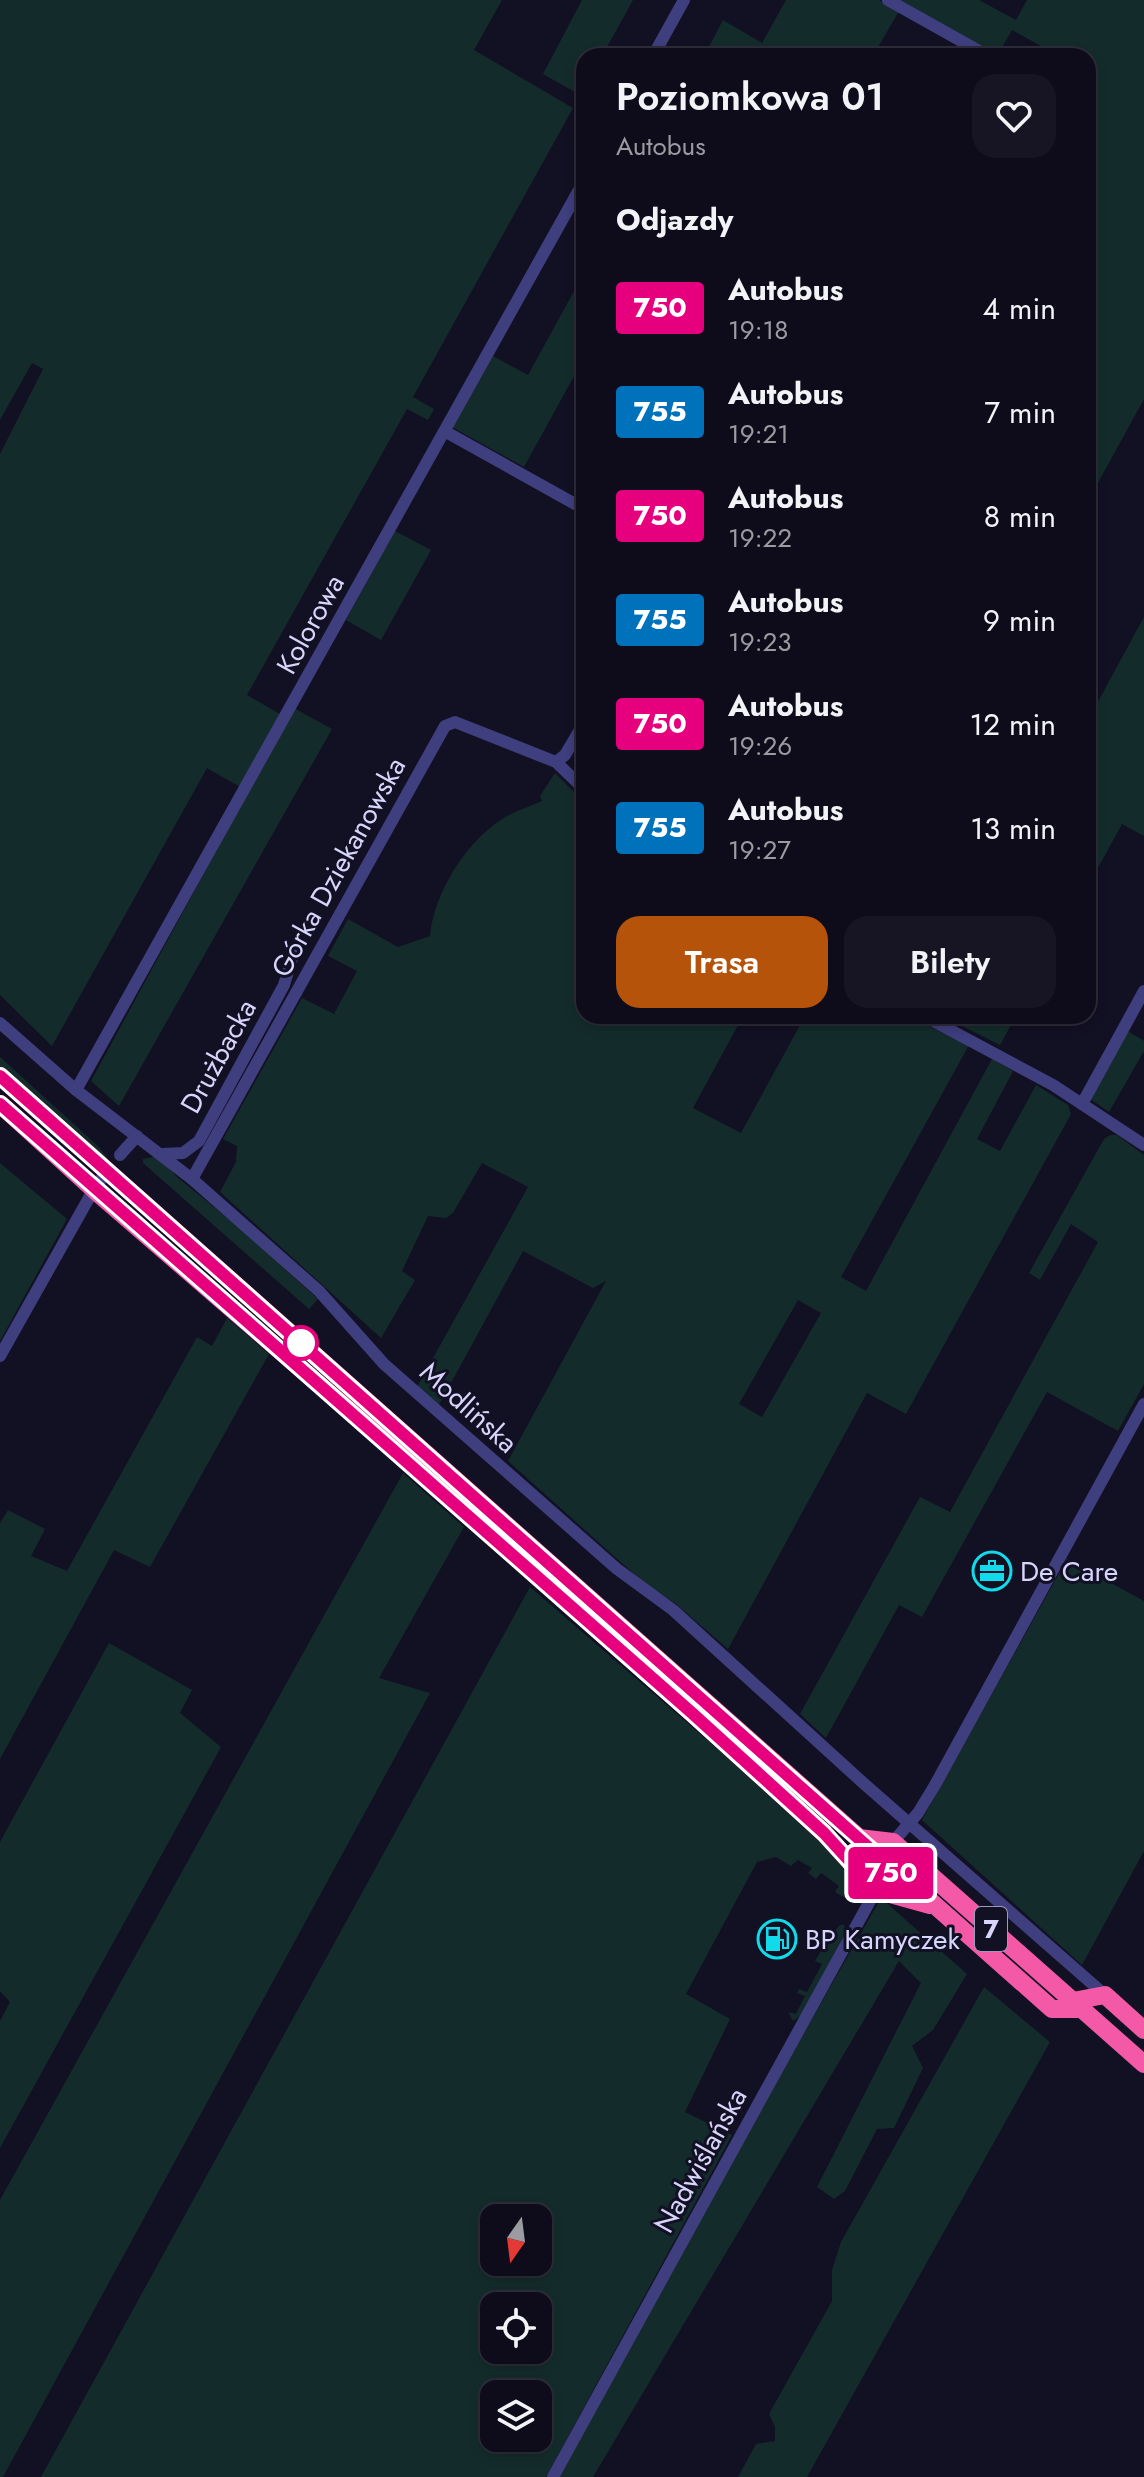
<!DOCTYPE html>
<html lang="pl">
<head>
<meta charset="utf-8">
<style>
	body { margin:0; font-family:Jost,sans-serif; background:#171523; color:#f1f3f6; height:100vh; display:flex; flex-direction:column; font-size:30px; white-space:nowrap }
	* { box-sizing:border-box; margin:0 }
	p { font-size:26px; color:#9b9ba2 }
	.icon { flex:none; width:44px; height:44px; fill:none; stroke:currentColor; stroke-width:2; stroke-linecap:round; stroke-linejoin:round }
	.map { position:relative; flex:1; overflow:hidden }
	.panel { position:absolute; left:576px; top:48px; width:520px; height:976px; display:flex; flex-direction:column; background:#0e0c1a; border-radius:24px; box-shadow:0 4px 12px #0003,0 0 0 2px #2e2c39 }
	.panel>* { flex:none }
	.badge { padding:0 16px; border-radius:6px; font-size:28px; line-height:52px }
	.needle { width:52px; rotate:194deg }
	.buttons { position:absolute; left:480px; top:2204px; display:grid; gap:16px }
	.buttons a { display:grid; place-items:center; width:72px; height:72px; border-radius:16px; background:#0e0c1a; box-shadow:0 4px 12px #0003,0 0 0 2px #2e2c39; font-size:40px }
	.map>.badge { position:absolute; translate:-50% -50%; box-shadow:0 0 0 4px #fff }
	h2 { padding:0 40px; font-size:30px; line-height:72px }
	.round { display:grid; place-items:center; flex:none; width:84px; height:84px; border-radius:24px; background:#171523 }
	.head { display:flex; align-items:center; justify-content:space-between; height:136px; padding:0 40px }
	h1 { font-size:38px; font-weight:600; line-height:60px }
	.cta { display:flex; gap:16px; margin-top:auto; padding:16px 40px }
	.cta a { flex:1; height:92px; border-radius:24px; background:#b45309; color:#fff; font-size:32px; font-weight:600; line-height:92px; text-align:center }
	.cta a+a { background:#171523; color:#f1f3f6 }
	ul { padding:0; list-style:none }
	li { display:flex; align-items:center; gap:24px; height:104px; padding:0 40px }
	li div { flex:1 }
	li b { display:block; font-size:30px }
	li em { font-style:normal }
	li .badge { min-width:88px; font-weight:700; text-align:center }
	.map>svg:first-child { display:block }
	.green { fill:#132c2b; fill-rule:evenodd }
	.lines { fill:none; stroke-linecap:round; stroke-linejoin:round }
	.minor { stroke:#3f3e7e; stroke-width:12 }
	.highway { stroke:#f359a7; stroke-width:18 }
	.line-casing { stroke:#fff; stroke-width:18 }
	.line { stroke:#e6007e; stroke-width:12 }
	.stop-dot { fill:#fff; stroke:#e6007e; stroke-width:4 }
	.labels { text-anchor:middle; stroke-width:6; stroke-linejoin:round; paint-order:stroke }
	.shield { fill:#121023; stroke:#9d9abb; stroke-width:2 }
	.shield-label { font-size:26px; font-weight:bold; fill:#d8d5fc }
	.street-label { font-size:28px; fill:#d8d5fc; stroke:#121023 }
	.poi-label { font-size:28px; fill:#d8d5fc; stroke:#121023; text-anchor:start }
</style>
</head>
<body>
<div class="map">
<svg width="1144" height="2477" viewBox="0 0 1144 2477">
	<rect width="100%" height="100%" fill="#121023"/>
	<g class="green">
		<path d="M0 0H502L474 50 573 108 413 397 434 409 428 420 407 409 247 695 280 714 240 787 207 768 52 1046 0 995V454L43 369 32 363 0 420Z"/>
		<path d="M582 0H633L602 56H584V88L580 95 543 74Z"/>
		<path d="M786 0H879L899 11 873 56H704L723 20 762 43Z"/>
		<path d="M896 0H979L1016 20 1027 0H1144V399L1088 501V56H1059L1012 30 997 56Z"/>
		<path d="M584 273V358L524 467 452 427 493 356 528 375Z"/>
		<path d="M395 531 431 550 381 640 346 620Z"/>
		<path d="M1144 617V836L1122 824 1088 886V720Z"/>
		<path d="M294 708 332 729 119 1106 91 1081Z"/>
		<path d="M555 773 584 802V1016H743L693 1108 741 1133 805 1016H907L969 1045 841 1277 866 1291 992 1059 1013 1071 977 1139 1000 1151 1036 1085 1068 1105 1071 1114 906 1414 867 1393 728 1649 676 1604 644 1583 508 1461 606 1281 593 1288 523 1251 439 1405 417 1387 528 1187 482 1163 453 1213 446 1218 428 1216 402 1271 415 1280 381 1338 220 1192 236 1162 237 1146 223 1139 302 998 334 1014 357 971 328 956 348 919 398 947 430 936C434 892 468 838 507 816 518 810 531 806 542 801L540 796ZM798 1300 821 1313 762 1417 739 1404Z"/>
		<path d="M942 1016H1016L1000 1045Z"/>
		<path d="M1126 1030 1144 1041V1051L1109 1112 1089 1098Z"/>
		<path d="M0 1057 99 1147 110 1162 0 1068Z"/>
		<path d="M1110 1135H1117L1144 1155V1384L1118 1431 1047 1392 922 1617 899 1605 826 1738 800 1714 920 1497 950 1512 1098 1242 1071 1224 1040 1280 1029 1273 1104 1139Z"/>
		<path d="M158 1156 177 1177 237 1226 318 1299 309 1309 143 1163V1159Z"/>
		<path d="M0 1163 67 1219 0 1341Z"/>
		<path d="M227 1318 269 1354 150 1567 114 1550 0 1759V1523L8 1510 45 1529 31 1556 67 1571 197 1337 212 1346Z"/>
		<path d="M403 1473 464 1527 379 1678 430 1693 3 2477H0V2200Z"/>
		<path d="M1067 1559 1144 1601V1851L1082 1965 922 1820Z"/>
		<path d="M530 1587 786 1808 827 1840 866 1893 860 1898 849 1900 835 1892 839 1886 821 1873 816 1879 808 1873 812 1868 798 1860 791 1866 776 1857 757 1862 686 1994 730 2019 685 2112 732 2135 546 2477H41ZM494 2218H538V2262H494ZM494 2306H538V2350H494ZM494 2394H538V2438H494Z"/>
		<path d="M109 1643 192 1690 180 1713 221 1747 0 2148V2021L10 2002 0 1991V1842Z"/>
		<path d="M881 1898 967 1974 933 2030 912 2046 923 2068 894 2128 877 2129 845 2191 834 2199 817 2187 921 1983 899 1961 593 2477H550Z"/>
		<path d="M840 1925H844L846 1931 802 2015 793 2021 788 2012 796 2014 805 1996 797 1993 799 1989 807 1992 822 1964 815 1961C822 1950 831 1934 840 1925Z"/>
		<path d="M984 1987 1050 2042 807 2477H738L756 2444 775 2441V2427L769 2414 832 2301V2270L841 2242Z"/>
	</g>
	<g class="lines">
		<g class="minor">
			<path d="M888 0 988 56"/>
			<path d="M653 56 684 0"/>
			<path d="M446 432 584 509"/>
			<path d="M556 762 584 789"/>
			<path d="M924 1016 1053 1085 1144 1145"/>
			<path d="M0 1023 76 1090 192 1179 319 1291 384 1364 617 1569 673 1610 861 1781 1105 1995"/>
			<path d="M76 1090 584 181"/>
			<path d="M1082 1104 1144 991"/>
			<path d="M162 1154 183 1153 199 1141 284 985 293 955"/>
			<path d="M120 1155 137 1136"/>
			<path d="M192 1179 445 726 455 722 556 762 565 755 584 723"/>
			<path d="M0 1356 94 1189 107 1171"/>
			<path d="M893 1842 918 1813 935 1785 1144 1404"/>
			<path d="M553 2477 876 1890 898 1866 917 1864"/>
		</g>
		<g class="highway">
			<path d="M0 1076 1052 2009H1082"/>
			<path d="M0 1104 100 1195 440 1489 692 1713 824 1833 876 1890 930 1905"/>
			<path d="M859 1838 893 1842 1144 2064"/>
			<path d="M1073 2001 1105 1995 1144 2030"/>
		</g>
	</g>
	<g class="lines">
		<defs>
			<path id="line" d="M0 1076 894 1870 876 1890 824 1833 692 1713 0 1104"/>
		</defs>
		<use href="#line" class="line-casing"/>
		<use href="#line" class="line"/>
	</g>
	<defs>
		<symbol id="office-ring" viewBox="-11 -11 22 22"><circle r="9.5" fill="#121023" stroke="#11dbeb" stroke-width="1.5"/><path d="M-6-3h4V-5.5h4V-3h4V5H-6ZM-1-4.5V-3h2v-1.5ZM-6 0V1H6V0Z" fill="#11dbeb"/></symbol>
		<symbol id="fuel-ring" viewBox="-11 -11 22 22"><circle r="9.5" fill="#121023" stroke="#11dbeb" stroke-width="1.5"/><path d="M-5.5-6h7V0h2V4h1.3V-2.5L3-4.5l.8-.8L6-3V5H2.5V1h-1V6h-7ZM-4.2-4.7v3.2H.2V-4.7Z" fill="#11dbeb"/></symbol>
	</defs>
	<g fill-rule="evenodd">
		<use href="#office-ring" x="970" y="1549" width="44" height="44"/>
		<use href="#fuel-ring" x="755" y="1917" width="44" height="44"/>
	</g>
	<circle class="stop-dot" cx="301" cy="1343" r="16"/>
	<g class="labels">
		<rect class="shield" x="975" y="1907" width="32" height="44" rx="6"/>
		<g class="shield-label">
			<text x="991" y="1938">7</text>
		</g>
		<g class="street-label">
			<text transform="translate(310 624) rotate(-61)" y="10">Kolorowa</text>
			<text transform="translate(338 867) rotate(-61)" y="10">Górka Dziekanowska</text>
			<text transform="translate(218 1056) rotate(-61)" y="10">Drużbacka</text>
			<text transform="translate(469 1407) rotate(42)" y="10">Modlińska</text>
			<text transform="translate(700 2160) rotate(-61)" y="10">Nadwiślańska</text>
		</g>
		<g class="poi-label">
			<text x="1020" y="1581">De Care</text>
			<text x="805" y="1949">BP Kamyczek</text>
		</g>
	</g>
</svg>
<div class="buttons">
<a><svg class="needle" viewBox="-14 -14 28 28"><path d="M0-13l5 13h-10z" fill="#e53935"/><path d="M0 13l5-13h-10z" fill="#9b9ba2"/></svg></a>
<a><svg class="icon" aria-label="locate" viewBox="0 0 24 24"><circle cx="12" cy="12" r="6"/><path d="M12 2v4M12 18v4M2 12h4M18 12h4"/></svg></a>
<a><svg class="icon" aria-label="layers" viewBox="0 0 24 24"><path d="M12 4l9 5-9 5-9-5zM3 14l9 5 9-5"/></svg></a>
</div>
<b class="badge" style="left:891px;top:1873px;background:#e6007e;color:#fff">750</b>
<section class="panel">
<div class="head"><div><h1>Poziomkowa 01</h1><p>Autobus</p></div><a class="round"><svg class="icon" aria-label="heart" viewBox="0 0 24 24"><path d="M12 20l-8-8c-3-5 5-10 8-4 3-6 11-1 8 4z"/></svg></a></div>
<h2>Odjazdy</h2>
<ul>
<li><span class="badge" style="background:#e6007e;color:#fff">750</span><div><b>Autobus</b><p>19:18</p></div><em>4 min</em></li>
<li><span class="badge" style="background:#0072bc;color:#fff">755</span><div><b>Autobus</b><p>19:21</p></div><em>7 min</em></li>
<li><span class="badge" style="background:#e6007e;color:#fff">750</span><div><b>Autobus</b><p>19:22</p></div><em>8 min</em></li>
<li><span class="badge" style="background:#0072bc;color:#fff">755</span><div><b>Autobus</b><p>19:23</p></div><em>9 min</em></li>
<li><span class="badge" style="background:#e6007e;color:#fff">750</span><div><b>Autobus</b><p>19:26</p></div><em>12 min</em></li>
<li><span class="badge" style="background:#0072bc;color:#fff">755</span><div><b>Autobus</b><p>19:27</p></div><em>13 min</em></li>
</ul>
<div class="cta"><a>Trasa</a><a>Bilety</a></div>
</section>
</div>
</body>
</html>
